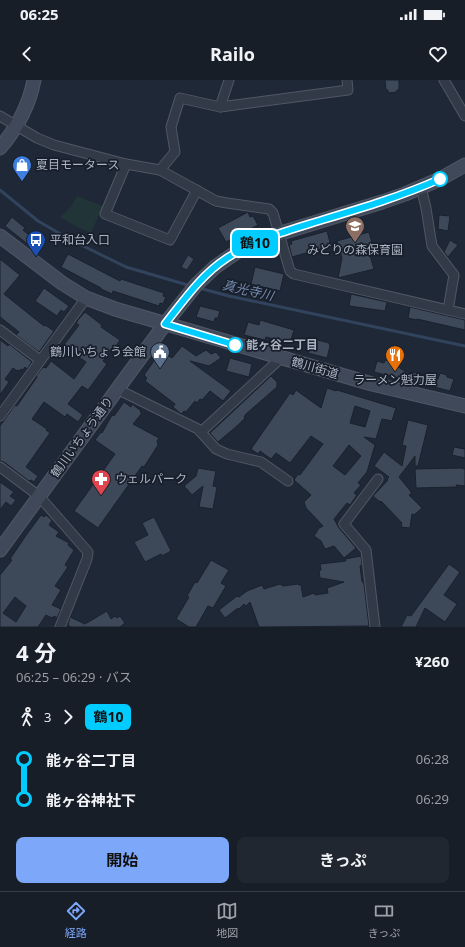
<!DOCTYPE html>
<html lang="ja">
<head>
<meta charset="utf-8">
<style>
	body { margin:0; font-family:"Open Sans","Noto Sans JP",sans-serif; background:#202730; color:#f1f3f6; height:100vh; display:flex; flex-direction:column; font-size:15px; white-space:nowrap }
	* { box-sizing:border-box; margin:0 }
	p { font-size:13px; color:#9ea2a8 }
	.icon { flex:none; width:22px; height:22px; fill:none; stroke:currentColor; stroke-width:2; stroke-linecap:round; stroke-linejoin:round }
	.map { position:relative; height:547px; overflow:hidden }
	.drawer { display:flex; flex-direction:column; background:#171e28; flex:1 }
	.drawer>* { flex:none }
	.badge { padding:0 8px; border-radius:6px; font-size:14px; line-height:26px }
	.map>.badge { position:absolute; translate:-50% -50%; box-shadow:0 0 0 2px #fff }
	.legs { display:flex; align-items:center; gap:6px; height:44px; padding:0 16px; font-size:13px }
	.legs p { margin-inline-start:auto }
	.summary { display:flex; align-items:center; justify-content:space-between; height:68px; padding:0 16px }
	h1 { font-size:22px; font-weight:700; line-height:30px }
	.primary-button { display:flex; gap:8px; margin-top:auto; padding:8px 16px }
	.primary-button a { flex:1; height:46px; border-radius:8px; background:#7da7f9; color:#111; font-size:16px; font-weight:700; line-height:46px; text-align:center }
	.primary-button a+a { background:#202730; color:#f1f3f6 }
	ul { padding:0 16px; list-style:none }
	li { display:flex; align-items:center; gap:14px; height:40px; font-size:15px }
	li i { display:grid; place-items:center; width:6px; height:100%; margin:0 5px; background:currentColor }
	li i::after { content:''; width:10px; height:10px; margin:-5px; border:3px solid; border-radius:50%; background:#171e28 }
	li p { margin-inline-start:auto }
	li:first-child i { background:linear-gradient(#0000 50%,currentColor 0) }
	li:last-child i { background:linear-gradient(currentColor 50%,#0000 0) }
	.status { display:flex; justify-content:space-between; align-items:center; height:28px; padding:0 20px; background:#171e28; direction:ltr }
	.status svg { height:11px; fill:currentColor }
	header { display:flex; justify-content:space-between; align-items:center; height:52px; padding:0 16px; background:#171e28; font-size:18px; font-weight:700 }
	.dock { display:flex; justify-content:space-around; align-items:center; height:56px; border-top:1px solid #363c45; background:#171e28; font-size:11px; color:#9ea2a8 }
	.dock a { display:grid; justify-items:center; gap:2px }
	.dock .current { color:#7da7f9 }
	.map>svg:first-child { display:block }
	.green { fill:#213437 }
	.lines { fill:none; stroke-linecap:round; stroke-linejoin:round }
	.stream { stroke:#32435e; stroke-width:3 }
	.building { fill:#3d4859; stroke:#1a212d; fill-rule:evenodd }
	.street-casing { stroke:#505765; stroke-width:11 }
	.secondary-casing { stroke:#505765; stroke-width:15 }
	.street { stroke:#333a47; stroke-width:9 }
	.secondary { stroke:#40495a; stroke-width:13 }
	.line-1-casing { stroke:#fff; stroke-width:9 }
	.line-1 { stroke:#0cf; stroke-width:6 }
	.stop-1-dot { fill:#fff; stroke:#0cf; stroke-width:2 }
	.labels { text-anchor:middle; stroke-width:3.5; stroke-linejoin:round; paint-order:stroke }
	.poi-label { font-size:12px; fill:#acb4c4; stroke:#181f2b; text-anchor:start }
	.stop-label { font-size:12px; font-weight:bold; fill:#acb4c4; stroke:#181f2b; text-anchor:start }
	.street-label { font-size:12px; fill:#acb4c4; stroke:#181f2b }
	.water-label { font-size:13px; font-style:italic; fill:#748aad; stroke:#181f2b }
</style>
</head>
<body>
<div class="status"><b>06:25</b><svg viewBox="0 0 49 12"><path d="M0 12V9h3v3zM5 12V6h3v6zM10 12V3h3v9zM15 12V0h3v12zM26 1h20v11H26zM47 4h2v5h-2z"/></svg></div>
<header><svg class="icon" aria-label="back" viewBox="0 0 24 24"><path d="M15 5l-7 7 7 7"/></svg>Railo<svg class="icon" aria-label="heart" viewBox="0 0 24 24"><path d="M12 20l-8-8c-3-5 5-10 8-4 3-6 11-1 8 4z"/></svg></header>
<div class="map">
<svg width="465" height="547" viewBox="0 0 465 547">
	<rect width="100%" height="100%" fill="#1f2836"/>
	<path class="green" d="M77 116 103 126 91 153 75 146 60 137 70 128Z"/>
	<g class="lines">
		<g class="stream">
			<path d="M0 110 38 141 71 160 126 187 191 206"/>
			<path d="M199 208 229 216 465 266"/>
		</g>
	</g>
	<g class="building">
		<path d="M385 0H399V10H397V12L388 13V10H386Z"/>
		<path d="M248 132 250 137 253 136 258 145 226 162 218 148Z"/>
		<path d="M439 135 450 136 448 151 438 149Z"/>
		<path d="M12 137 25 148 23 150 35 160 30 166 5 146Z"/>
		<path d="M327 151 331 166 292 177 289 165 292 164 291 161Z"/>
		<path d="M369 152 374 170 369 172 374 189 338 198 342 178 337 161Z"/>
		<path d="M450 160 458 165 448 177 444 172Z"/>
		<path d="M68 174 120 201 121 199 164 213 163 216 166 217 163 224 160 223 159 226 113 211 112 214 101 209V208L61 187Z"/>
		<path d="M188 175 194 179 187 190 181 187Z"/>
		<path d="M0 179 20 195 4 214 44 246 45 245 54 251 39 272 16 255 19 252 0 237Z"/>
		<path d="M255 187 284 194 280 211 251 204Z"/>
		<path d="M44 208 69 226 64 232 61 230 57 236 35 221Z"/>
		<path d="M351 214 387 222 385 231 349 226Z"/>
		<path d="M200 226 220 231 218 238H215L214 242 196 237Z"/>
		<path d="M410 227 465 240V250L417 239V240L408 238Z"/>
		<path d="M85 232 102 245 101 247 120 260 114 269 112 268 103 281 107 284 88 310 82 306 68 324 83 335 78 342 67 334 65 337 44 322 32 339 47 349 46 350 50 353 26 387 38 396 34 402 31 400 29 401 4 382 0 381V346L15 325 17 326 37 297 36 296 43 287 46 288 51 281 74 299 86 282 63 266 79 245 76 243 78 241H77Z"/>
		<path d="M260 240 294 250 290 263 266 257 265 260 244 255 248 242 259 245Z"/>
		<path d="M310 259 313 260 314 259 329 263 330 266 327 278 308 273 309 271 306 270Z"/>
		<path d="M0 260 8 266 9 264 32 282 27 289 25 287 23 290 21 289 20 291 18 290 17 291 13 288 5 299 9 302 0 315Z"/>
		<path d="M182 266 196 276 206 270 211 274 216 272 221 278 209 286 190 281 231 311 223 321 210 311 202 320 200 319 197 323 195 321 186 332 184 331 181 334 173 327 175 324 145 301 147 298 144 295 161 271 172 278Z"/>
		<path d="M230 278 252 284 249 297 226 291Z"/>
		<path d="M385 280 389 281 406 292 421 293 420 294 438 299 440 293 447 295V297L454 299 450 311 374 292 377 281 384 283Z"/>
		<path d="M271 296 277 302V307L246 334 244 337 245 338 237 346 218 362 210 353Z"/>
		<path d="M327 308 336 311 337 310 396 328 392 341 382 339 376 359 364 357 375 365 367 392 358 403 361 405 354 413 357 415 350 425 347 423 334 439 339 448 356 468 344 478 334 466 325 469 321 461 314 456 319 448 323 446 306 428 304 422 311 415 294 400 298 394 300 395 323 364 311 356 290 383 276 373 271 379 260 371 258 374 251 369 290 313 293 315 296 310 321 328ZM355 326 370 331 365 347 350 343ZM349 365 361 376 345 395 333 386Z"/>
		<path d="M124 322 131 327 132 324 141 331 140 332 142 333 133 344 159 358 157 361 158 365 144 387 142 386 98 448 74 431 115 374 95 360 101 352 102 353 112 335 114 336Z"/>
		<path d="M408 340 428 345 418 386H415V376L399 397 412 413 409 415 422 428 414 435 412 434 410 448 401 447 402 443 381 421 380 422 373 416 388 400 387 399 389 397 374 386 384 372 402 386 406 366 402 365Z"/>
		<path d="M454 367 465 369V378L452 375Z"/>
		<path d="M198 388 216 391 213 406 217 407 213 429 199 427 203 406 192 415 184 406 196 396Z"/>
		<path d="M461 388 465 389V406L456 405 457 407 416 408 415 389Z"/>
		<path d="M0 402 14 412 10 416 16 420 11 426 6 422 0 430Z"/>
		<path d="M41 435 44 437 46 435 52 440 49 445 59 452 56 456 69 463 68 465 74 470 65 485 68 487 55 506 61 510 52 525 61 529 57 538 54 536 52 538 46 535 38 547H0V495L12 480 10 479 27 454ZM15 517 26 526 16 542 3 533Z"/>
		<path d="M154 437 171 471 162 476 161 474 145 482 134 462 148 455 142 443Z"/>
		<path d="M361 476 362 485 360 486 362 501 364 504 369 546 259 547 250 522 246 526 244 524 239 529 238 528 225 538 219 530 237 516 239 517 247 511 262 505 264 509 280 504 283 506 298 504 299 505H301L303 517 314 513 315 515 328 513 327 508 344 502 320 498 319 491 321 490 320 484 346 481 345 479Z"/>
		<path d="M211 480 229 490 221 503 226 506 213 528 208 526 196 547H189L176 539 189 517 187 516 195 502 197 503Z"/>
		<path d="M449 484 460 492 444 515 457 524 445 542 425 528 416 547H401L407 535 411 536Z"/>
		<path d="M107 531 111 539 115 536 117 538 120 536 125 543 120 547H71L68 545 70 537 85 544Z"/>
	</g>
	<g class="lines">
		<defs>
			<g id="street">
				<path d="M444 0 465 36"/>
				<path d="M220 27 348 10 347 0"/>
				<path d="M0 36 37 58 54 65 126 84 160 90 216 121 227 123 269 129 273 133 290 191 294 194 465 234"/>
				<path d="M126 84 105 134 170 160 197 110"/>
				<path d="M160 90 175 72 171 47 180 18 220 27 229 0"/>
				<path d="M421 107 426 128 432 166 454 195 448 230"/>
				<path d="M0 250 40 280"/>
				<path d="M117 309 198 349 216 369 227 374 261 382 288 401"/>
				<path d="M0 336 86 218"/>
				<path d="M201 352 281 278"/>
				<path d="M0 387 39 416 88 472 87 479 60 547"/>
				<path d="M375 547 366 470 344 444 378 399"/>
			</g>
			<g id="secondary">
				<path d="M0 68C17 48 29 26 34 0"/>
				<path d="M0 156 62 203 86 218 115 229 372 304 465 326"/>
				<path d="M0 470 165 244 196 205 215 187 238 171 265 158 382 122 405 114 440 99 465 85"/>
			</g>
		</defs>
		<use href="#street" class="street-casing"/>
		<use href="#secondary" class="secondary-casing"/>
		<use href="#street" class="street"/>
		<use href="#secondary" class="secondary"/>
	</g>
	<g class="lines">
		<defs>
			<path id="line-1" d="M235 265 165 244C184 220 201 195 227 178 256 159 290 150 322 140 362 128 402 116 440 99"/>
		</defs>
		<use href="#line-1" class="line-1-casing"/>
		<use href="#line-1" class="line-1"/>
	</g>
	<defs>
		<symbol id="shop-pin" viewBox="-11 -11 22 30"><path d="M0 17L-7.5 6A9.5 9.5 0 1 1 7.5 6Z" fill="#3f7fe0" stroke="#181f2b"/><path d="M-5-2.5h2.3a2.7 3.5 0 0 1 5.4 0H5L5.5 6h-11ZM-1.5-2.5h3a1.5 2.3 0 0 0-3 0Z" fill="#fff"/></symbol>
		<symbol id="school-pin" viewBox="-11 -11 22 30"><path d="M0 17L-7.5 6A9.5 9.5 0 1 1 7.5 6Z" fill="#8d6e63" stroke="#181f2b"/><path d="M0-5L7-2L0 1L-7-2ZM-4 1L0 2.5L4 1V4Q0 6-4 4Z" fill="#fff"/></symbol>
		<symbol id="bus-pin" viewBox="-11 -11 22 30"><path d="M0 17L-7.5 6A9.5 9.5 0 1 1 7.5 6Z" fill="#1a4fb4" stroke="#181f2b"/><path d="M-5-6H5V4H4V6H2V4H-2V6H-4V4H-5ZM-3.5-4V0h7V-4ZM-3.5 1.2v1.5H-2V1.2ZM2 1.2v1.5H3.5V1.2Z" fill="#fff"/></symbol>
		<symbol id="civic-pin" viewBox="-11 -11 22 30"><path d="M0 17L-7.5 6A9.5 9.5 0 1 1 7.5 6Z" fill="#5c6f8a" stroke="#181f2b"/><path d="M-.6-6.5H3V-4.5H.6V-3L4-1V1h2V6H-6V1h2V-1L-.6-3ZM-1.2 2.5V6h2.4V2.5Z" fill="#fff"/></symbol>
		<symbol id="restaurant-pin" viewBox="-11 -11 22 30"><path d="M0 17L-7.5 6A9.5 9.5 0 1 1 7.5 6Z" fill="#e8710a" stroke="#181f2b"/><path d="M-5-6h1v4h1v-4h1v4h1v-4h1v5L-1.5 .5V6h-2V.5L-5-1ZM5-6V6H3V1.5H1.5Q1.5-4 5-6Z" fill="#fff"/></symbol>
		<symbol id="pharmacy-pin" viewBox="-11 -11 22 30"><path d="M0 17L-7.5 6A9.5 9.5 0 1 1 7.5 6Z" fill="#e0444e" stroke="#181f2b"/><path d="M-2-6h4v4h4v4h-4v4h-4v-4h-4v-4h4Z" fill="#fff"/></symbol>
	</defs>
	<g fill-rule="evenodd">
		<use href="#shop-pin" x="11" y="74" width="22" height="30"/>
		<use href="#school-pin" x="344" y="135" width="22" height="30"/>
		<use href="#bus-pin" x="25" y="149" width="22" height="30"/>
		<use href="#civic-pin" x="149" y="261" width="22" height="30"/>
		<use href="#restaurant-pin" x="384" y="264" width="22" height="30"/>
		<use href="#pharmacy-pin" x="90" y="388" width="22" height="30"/>
	</g>
	<g class="stop-1-dot">
		<circle cx="440" cy="99" r="7"/>
		<circle cx="235" cy="265" r="7"/>
	</g>
	<g class="labels">
		<g class="poi-label">
			<text x="36" y="89">夏目モータース</text>
			<text x="50" y="164">平和台入口</text>
			<text x="355" y="174" text-anchor="middle">みどりの森保育園</text>
			<text x="146" y="276" text-anchor="end">鶴川いちょう会館</text>
			<text x="395" y="304" text-anchor="middle">ラーメン魁力屋</text>
			<text x="115" y="403">ウェルパーク</text>
		</g>
		<g class="stop-label">
			<text x="246" y="269">能ヶ谷二丁目</text>
		</g>
		<g class="street-label">
			<text transform="translate(315 288) rotate(16)" y="4">鶴川街道</text>
			<text transform="translate(82 357) rotate(-54)" y="4">鶴川いちょう通り</text>
		</g>
		<g class="water-label">
			<text transform="translate(248 210) rotate(13)" y="5">真光寺川</text>
		</g>
	</g>
</svg>
<b class="badge" style="left:255px;top:163px;background:#0cf;color:#111">鶴10</b>
</div>
<section class="drawer">
<div class="summary"><div><h1>4 分</h1><p>06:25 – 06:29 · バス</p></div><b>¥260</b></div>
<div class="legs"><svg class="icon" aria-label="walk" viewBox="0 0 24 24"><circle cx="13" cy="4" r="2"/><path d="M13 8l-2 6 4 7M11 14l-3 7M7 12l3-4h3l4 4"/></svg>3<svg class="icon" aria-label="forward" viewBox="0 0 24 24"><path d="M9 5l7 7-7 7"/></svg><b class="badge" style="background:#0cf;color:#111">鶴10</b></div>
<ul>
<li><i style="color:#0cf"></i><b>能ヶ谷二丁目</b><p>06:28</p></li>
<li><i style="color:#0cf"></i><b>能ヶ谷神社下</b><p>06:29</p></li>
</ul>
<div class="primary-button"><a>開始</a><a>きっぷ</a></div>
</section>
<nav class="dock">
<a class="current"><svg class="icon" aria-label="directions" viewBox="0 0 24 24"><path d="M12 3l9 9-9 9-9-9zM9 14v-3h6M13 9l2 2-2 2"/></svg>経路</a>
<a><svg class="icon" aria-label="map" viewBox="0 0 24 24"><path d="M3 6l6-2 6 2 6-2v14l-6 2-6-2-6 2zM9 4v14M15 6v14"/></svg>地図</a>
<a><svg class="icon" aria-label="tickets" viewBox="0 0 24 24"><path d="M3 7h18v10H3zM15 7v10"/></svg>きっぷ</a>
</nav>
</body>
</html>
